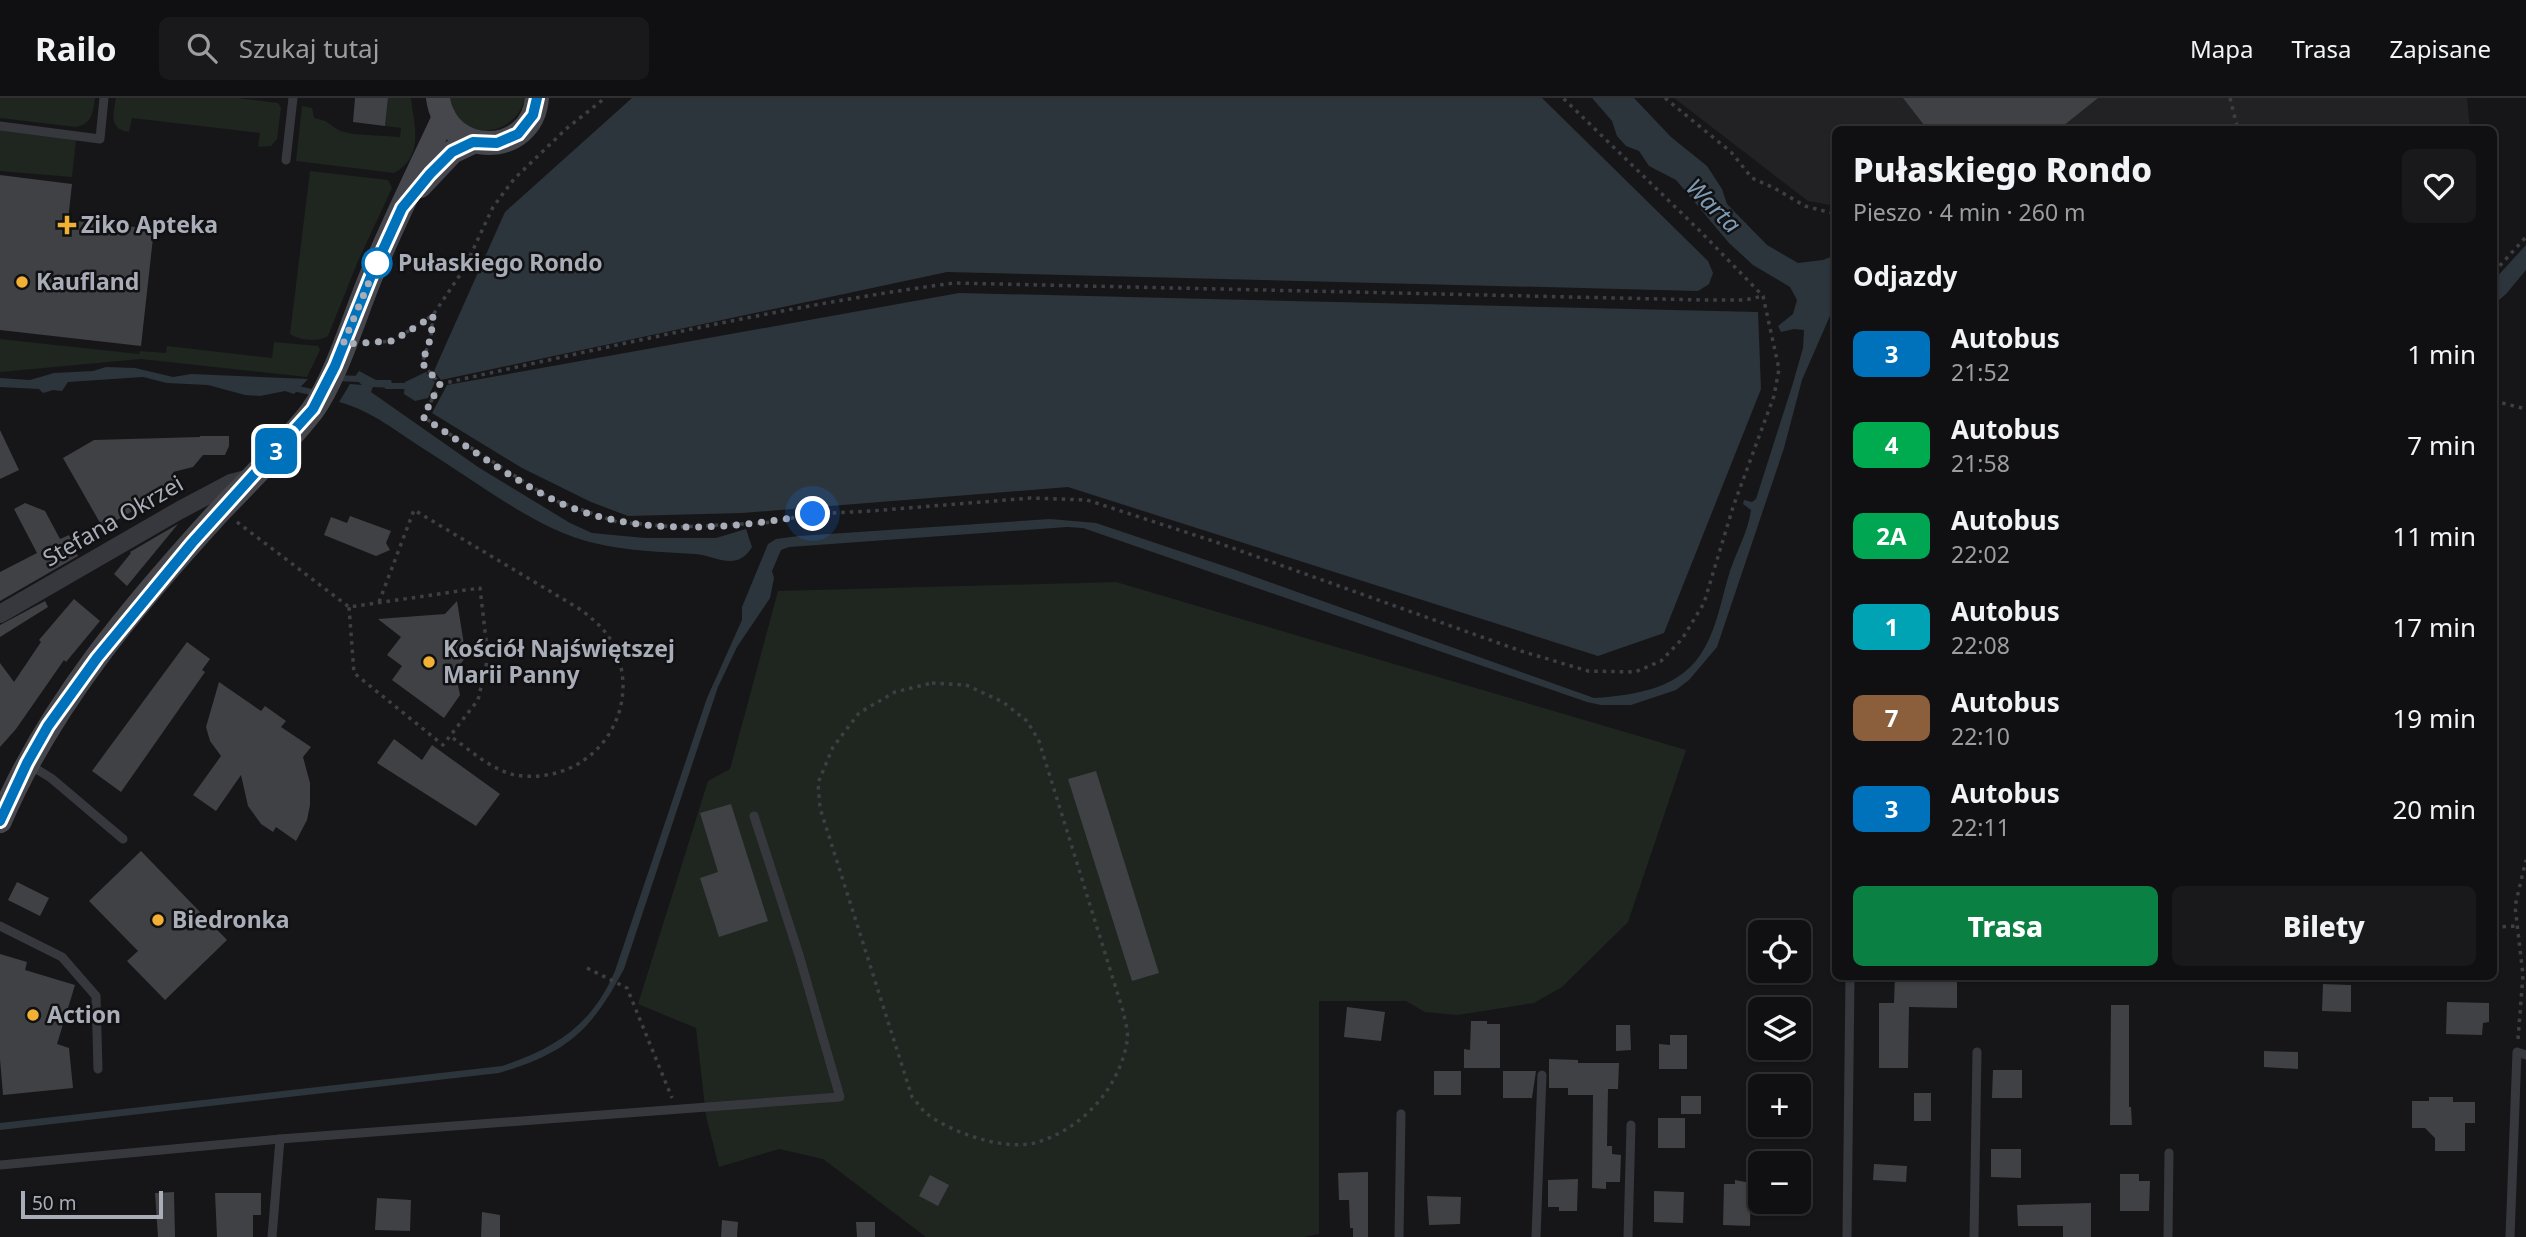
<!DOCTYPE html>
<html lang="pl">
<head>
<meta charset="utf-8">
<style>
	body { margin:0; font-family:"Noto Sans",sans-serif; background:#19191b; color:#f1f3f6; height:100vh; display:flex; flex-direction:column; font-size:26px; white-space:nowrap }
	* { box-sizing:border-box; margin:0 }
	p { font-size:23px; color:#9c9d9f }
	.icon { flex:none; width:38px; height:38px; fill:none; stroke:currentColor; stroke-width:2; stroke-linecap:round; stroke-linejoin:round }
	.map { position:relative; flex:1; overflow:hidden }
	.side { position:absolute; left:1832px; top:28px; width:665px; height:854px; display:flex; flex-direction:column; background:#101012; border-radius:10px; box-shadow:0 2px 5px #0004,0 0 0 2px #303032 }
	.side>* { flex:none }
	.badge { padding:0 14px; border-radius:10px; font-size:24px; line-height:46px }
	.tools { position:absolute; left:1748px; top:822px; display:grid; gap:14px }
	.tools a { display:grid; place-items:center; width:63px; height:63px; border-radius:10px; background:#101012; box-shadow:0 2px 5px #0004,0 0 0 2px #303032; font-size:35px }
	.scale { position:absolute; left:21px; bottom:18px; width:142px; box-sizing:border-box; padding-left:7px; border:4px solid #a8adb8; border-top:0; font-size:19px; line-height:24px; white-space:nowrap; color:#a8adb8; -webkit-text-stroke:5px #111113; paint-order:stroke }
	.you { position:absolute; width:35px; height:35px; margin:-18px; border:5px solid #fff; border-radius:50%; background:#1a73e8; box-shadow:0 0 0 10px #1a73e833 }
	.map>.badge { position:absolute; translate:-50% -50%; box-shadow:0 0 0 4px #fff }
	h2 { padding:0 21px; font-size:26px; line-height:63px }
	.round { display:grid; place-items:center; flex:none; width:74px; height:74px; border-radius:10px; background:#19191b }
	.overview { display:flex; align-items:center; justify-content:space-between; height:119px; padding:0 21px }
	h1 { font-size:33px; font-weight:800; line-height:52px }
	.primary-button { display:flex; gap:14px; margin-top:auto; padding:14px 21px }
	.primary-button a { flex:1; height:80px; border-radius:10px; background:#0b8043; color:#fff; font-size:28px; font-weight:800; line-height:80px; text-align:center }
	.primary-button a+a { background:#19191b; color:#f1f3f6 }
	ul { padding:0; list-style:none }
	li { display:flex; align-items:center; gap:21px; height:91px; padding:0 21px }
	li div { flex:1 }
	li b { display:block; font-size:26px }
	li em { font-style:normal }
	li .badge { min-width:77px; font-weight:700; text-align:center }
	header { display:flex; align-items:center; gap:42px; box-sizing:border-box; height:98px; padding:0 35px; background:#101012; border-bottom:2px solid #303032 }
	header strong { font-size:33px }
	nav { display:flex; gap:38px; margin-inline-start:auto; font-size:24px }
	.search { width:490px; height:63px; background:#19191b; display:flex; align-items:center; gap:18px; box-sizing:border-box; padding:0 24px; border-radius:10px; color:#9c9d9f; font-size:26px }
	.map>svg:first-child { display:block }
	.built { fill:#222225 }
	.green { fill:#1e261f }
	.water { fill:#2c353c }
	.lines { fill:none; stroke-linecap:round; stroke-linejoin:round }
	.stream { stroke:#2c353c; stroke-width:6 }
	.building { fill:#404145 }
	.path { stroke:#3d3f44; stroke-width:3.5; stroke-dasharray:3.5 5; stroke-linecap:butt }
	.service { stroke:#37383d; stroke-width:9 }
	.minor { stroke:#37383d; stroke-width:18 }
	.secondary { stroke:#45474d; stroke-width:24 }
	.line-casing { stroke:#fff; stroke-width:16 }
	.line { stroke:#0072bc; stroke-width:10 }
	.walk { stroke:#a8adb8; stroke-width:7; stroke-dasharray:0 12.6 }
	.poi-dot { fill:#f2b134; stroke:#111113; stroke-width:2.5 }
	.stop-dot { fill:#fff; stroke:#0072bc; stroke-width:3.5 }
	.labels { text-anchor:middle; stroke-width:5; stroke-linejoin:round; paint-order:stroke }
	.poi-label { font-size:23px; font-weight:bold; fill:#a8adb8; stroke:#111113; text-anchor:start }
	.stop-label { font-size:23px; font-weight:bold; fill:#a8adb8; stroke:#111113; text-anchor:start }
	.street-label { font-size:23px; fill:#a8adb8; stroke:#111113 }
	.water-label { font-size:24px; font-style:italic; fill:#7f9bb3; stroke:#111113 }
</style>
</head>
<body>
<header>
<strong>Railo</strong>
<div class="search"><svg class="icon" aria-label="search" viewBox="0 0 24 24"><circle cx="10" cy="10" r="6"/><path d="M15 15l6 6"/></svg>Szukaj tutaj</div>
<nav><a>Mapa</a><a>Trasa</a><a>Zapisane</a></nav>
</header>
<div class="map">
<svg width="2526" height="1139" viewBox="0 0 2526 1139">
	<rect width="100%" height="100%" fill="#161618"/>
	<path class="built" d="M1674 0H2467L2470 31 1836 32V108L1808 103Z"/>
	<g class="green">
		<path d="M0 0H95C93 14 92 26 76 29L0 20Z"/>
		<path d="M116 0H238L278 5 281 10 277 41 271 48 258 49 260 35 132 20 129 34C109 32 113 16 116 0Z"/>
		<path d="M388 0H411C414 28 425 58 394 75L296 63 302 8 312 10 314 20 325 23 340 33 353 36 400 39 401 30 385 28Z"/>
		<path d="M450 0H525C518 32 476 46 456 16 453 12 452 5 450 0Z"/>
		<path d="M0 32 76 42 72 79 0 73Z"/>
		<path d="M310 73 388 82 392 90 358 163 328 238C318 244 301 243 290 236Z"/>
		<path d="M0 241 139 256 140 253 166 255 167 248 272 260 274 244 318 248 320 252 307 279 141 261 0 274Z"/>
		<path d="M1116 484 1686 652 1628 824 1562 889 1534 905 1458 917 1425 914 1406 903H1319V1136L1304 1139H926L823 1061 779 1051 719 1069 706 1018 696 930 638 906 708 683 730 671 778 493Z"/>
	</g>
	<g class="water">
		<path d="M632 0H1542L1708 163 1713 175 1709 186 1698 193 947 174 441 282 434 273 505 114Z"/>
		<path d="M1592 0H1634L1671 39 1707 68 1722 91 1727 106 1767 147 1798 165 1823 162 1836 157V204L1802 282 1784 350 1717 549 1689 582 1676 592 1631 607H1601L1587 604 1083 430 1067 429 789 449 781 452 772 473 774 480 770 500 737 549 718 589 624 871C591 933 567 955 499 975L0 1032V1025L502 968C556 950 592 927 615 873L707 600 742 522V509L768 446 776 441 799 438 1050 421 1096 425 1233 471 1594 600C1636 597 1683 591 1705 549 1718 526 1722 498 1730 473 1737 452 1748 434 1751 412L1743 406 1744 402 1752 404 1756 401 1793 285 1803 250 1804 232 1794 231 1781 234 1778 228 1793 216 1797 202 1790 189 1753 167 1729 145 1676 82 1649 68 1639 53 1626 48 1617 38 1612 23Z"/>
		<path d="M2526 147V172L2506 196 2494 206V182Z"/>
		<path d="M959 195 1758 214 1761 291 1664 535 1598 558 1068 389 742 415 628 418 591 404 522 370 432 315 447 287Z"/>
		<path d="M106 269 135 270 173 279 191 276 308 281 294 296 285 293 260 298 245 297 208 287 167 285 143 279 68 284 62 293 53 292 43 295 39 291 0 289V280L30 282 54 275 93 273Z"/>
		<path d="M359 273 376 282H391L393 290 373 289 371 294 478 369 570 425 592 435 645 440H716L746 431 752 449C736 475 715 457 695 456 661 454 627 453 594 445 537 432 477 384 427 353 398 335 373 313 339 304L350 286 362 287 354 280Z"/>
		<path d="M426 274 435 284 428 300 415 303 404 296 405 284Z"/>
	</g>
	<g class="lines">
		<g class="stream">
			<path d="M336 280 360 281"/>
			<path d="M387 288H411"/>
			<path d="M293 290 316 295"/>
		</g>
	</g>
	<g class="building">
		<path d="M355 0H388L385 28 353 24Z"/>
		<path d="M1903 0H2098L2058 32H1928Z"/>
		<path d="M0 77 72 86 68 122 154 131 141 248 0 232Z"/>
		<path d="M0 332 19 372 0 381Z"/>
		<path d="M200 338H229V348L225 357H203L193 369 173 374 177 382 163 390 164 392 149 401 150 403 103 430 63 360 94 342 200 339Z"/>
		<path d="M25 405 45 413 60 441 69 437 78 458 0 503V474L37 455 14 411Z"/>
		<path d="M350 418 391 433 386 445 390 452 376 458 324 437 331 419 347 425Z"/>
		<path d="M178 426 127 488 114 476 131 455 130 454Z"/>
		<path d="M74 501 100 523 66 564 64 562 16 631 0 649V565L14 584 41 544 39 542Z"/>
		<path d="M45 503 48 509 0 539V527Z"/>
		<path d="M457 503 466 559 455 573 460 597 444 620 392 582 402 568 387 557 401 539 378 521 445 516Z"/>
		<path d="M187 544 210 561 202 572 205 574 121 694 92 673Z"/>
		<path d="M219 584 261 613 265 608 286 623 281 629 311 649 303 659 310 685V707L307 722 296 743 276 729 273 734 261 726 248 708 241 677 216 713 193 697 221 658 210 643 206 629Z"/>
		<path d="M394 641 422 662 432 647 500 696 476 728 377 665Z"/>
		<path d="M1096 673 1159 875 1132 883 1068 681Z"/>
		<path d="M731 706 768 823 719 839 700 780 718 774 700 715Z"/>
		<path d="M141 753 227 842 165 902 127 863 138 853 89 803Z"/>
		<path d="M17 784 49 800 40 818 8 802Z"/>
		<path d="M0 856 27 864 25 872 75 887 57 946 69 950 73 990 3 997 0 961Z"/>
		<path d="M1895 878H1944V883H1957V910L1909 909 1908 970H1879V905H1894Z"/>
		<path d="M2323 886 2351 887V914L2322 913Z"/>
		<path d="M2447 904 2489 905V924L2483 925 2482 937 2446 936Z"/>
		<path d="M2111 907H2129V1009H2131L2132 1027H2110Z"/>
		<path d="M1347 909 1385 914 1381 943 1344 939Z"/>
		<path d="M1471 923H1487V926H1500V970H1464V951L1470 952Z"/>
		<path d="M1616 927H1630L1631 952 1616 953Z"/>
		<path d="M1670 937H1687V971H1659V946L1670 947Z"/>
		<path d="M2264 953 2298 954V971L2264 969Z"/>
		<path d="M1549 961 1578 962V965H1619L1618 991H1608L1607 1048H1612V1056L1621 1057 1620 1084H1606V1091L1592 1090 1593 997H1568V990H1549Z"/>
		<path d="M1993 972H2022V1000H1992Z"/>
		<rect x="1434" y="973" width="27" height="24"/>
		<path d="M1503 973H1536L1532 1000H1503Z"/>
		<rect x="1914" y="995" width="17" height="28"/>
		<rect x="1681" y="998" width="20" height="18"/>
		<path d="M2429 999H2453V1004H2475V1025H2465V1053H2435V1040L2425 1030H2412V1003H2429Z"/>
		<rect x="1658" y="1020" width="27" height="30"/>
		<path d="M1991 1051H2021V1080L1991 1079Z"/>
		<path d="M1874 1066 1907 1068 1906 1084 1873 1082Z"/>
		<path d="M1368 1074V1139H1353V1130H1350L1349 1102H1339L1338 1075Z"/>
		<path d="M2120 1076H2139V1083H2150L2149 1113H2120Z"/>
		<path d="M930 1077 949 1087 938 1108 919 1098Z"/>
		<path d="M1578 1081 1577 1113H1559V1109H1548V1082Z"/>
		<path d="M1735 1082 1751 1085 1750 1128 1723 1127 1724 1086H1735Z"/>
		<path d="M1654 1093 1684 1094 1683 1125 1654 1124Z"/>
		<path d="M174 1094 175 1139H158L155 1095Z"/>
		<path d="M215 1095H261V1117H253V1139H217Z"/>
		<path d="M1427 1098 1461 1099 1460 1126 1429 1127Z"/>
		<path d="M377 1100 411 1102 410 1133 375 1132Z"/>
		<path d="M2091 1105V1139H2063V1128H2018L2017 1107Z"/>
		<path d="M482 1114 500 1117V1139H481Z"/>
		<path d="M722 1122 738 1124 737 1139H721Z"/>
		<path d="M856 1124H875V1139H857Z"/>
	</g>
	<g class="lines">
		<g class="path">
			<path d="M1665 0 1731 54 1752 80 1774 90 1805 108 1836 116"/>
			<path d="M2230 0 2238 32"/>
			<path d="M2494 174 2526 139"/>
			<path d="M433 217 431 239 422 265 440 286"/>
			<path d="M366 245 393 243 433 217 464 171 493 109 514 81 566 31 605 0"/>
			<path d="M440 286 423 319 551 401 617 424 676 429 765 425 813 416 871 413 1031 400 1087 402 1213 443 1521 553 1588 573 1635 574 1661 563 1682 541 1704 505 1733 409 1774 298 1779 271 1763 198 1700 133 1563 0"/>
			<path d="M440 286C610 249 781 208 954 185L1704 202H1745L1763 198"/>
			<path d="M2494 303 2526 311"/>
			<path d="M237 424 349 509 480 490 488 559 478 602 443 647 354 575 349 509"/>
			<path d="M379 504 414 412 578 510C592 520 606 531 614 548 644 613 595 683 524 678 496 677 472 653 450 638"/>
			<path d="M932 585 966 587 1003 604 1027 623 1039 643 1123 913C1125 922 1129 935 1127 944 1119 990 1083 1030 1038 1044 1007 1054 951 1035 926 1015 921 1011 917 1004 912 999L820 710 818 685 833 649 859 615 895 594Z"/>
			<path d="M2494 829 2518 828"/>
			<path d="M587 870 627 890 672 1000"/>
			<path d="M2518 941 2523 877 2515 808 2526 762"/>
		</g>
		<g class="service">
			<path d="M0 28 100 41 104 0"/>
			<path d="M286 62 293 0"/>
			<path d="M28 666 51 680 123 741"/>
			<path d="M0 828 62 859 96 898 98 971"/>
			<path d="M0 1067 280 1041 840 999 799 857 754 718"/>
			<path d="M272 1139 280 1041"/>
			<path d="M1399 1139 1401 1016"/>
			<path d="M1536 1139 1542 977"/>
			<path d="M1628 1139 1631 1027"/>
			<path d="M1847 1139 1850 878"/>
			<path d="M1974 1139 1977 954"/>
			<path d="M2168 1139 2169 1055"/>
			<path d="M2510 1139 2517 954 2526 957"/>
		</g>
		<path class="minor" d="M0 516 180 412 231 385 250 380"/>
		<g class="secondary">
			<path d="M438 0C446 60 532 60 537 0"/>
			<path d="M420 88 452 54 473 44"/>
			<path d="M0 723C50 606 134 507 219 414 250 381 284 349 312 313 335 282 354 220 369 183 392 127 419 73 444 19"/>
		</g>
	</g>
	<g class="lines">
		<defs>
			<path id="line" d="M0 723 27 665 48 628 97 560 192 445 313 311 335 268 371 178 402 110 430 76 452 54 473 44 497 45 518 36 533 17 537 0"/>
		</defs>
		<use href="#line" class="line-casing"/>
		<use href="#line" class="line"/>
		<path class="walk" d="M377 165 380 158 343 246 393 243 433 218 431 239 422 265 440 286 423 319C465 347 506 377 550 400 628 440 729 432 813 416"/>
	</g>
	<g class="poi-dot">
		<path d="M63.5 116.5h7v7h7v7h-7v7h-7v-7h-7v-7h7z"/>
		<circle cx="22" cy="184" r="7"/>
		<circle cx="429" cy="564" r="7"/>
		<circle cx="158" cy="822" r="7"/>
		<circle cx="33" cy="917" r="7"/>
	</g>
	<circle class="stop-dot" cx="377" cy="165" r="14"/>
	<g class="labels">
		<g class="poi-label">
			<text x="81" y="135">Ziko Apteka</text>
			<text x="36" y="192">Kaufland</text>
			<text x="443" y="559">Kościół Najświętszej<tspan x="443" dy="26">Marii Panny</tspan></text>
			<text x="172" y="830">Biedronka</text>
			<text x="47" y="925">Action</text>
		</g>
		<g class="stop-label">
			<text x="398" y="173">Pułaskiego Rondo</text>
		</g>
		<g class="street-label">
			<text transform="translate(113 423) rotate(-30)" y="8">Stefana Okrzei</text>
		</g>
		<g class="water-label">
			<text transform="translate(1713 108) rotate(45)" y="8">Warta</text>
		</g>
	</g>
</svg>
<div class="tools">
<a><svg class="icon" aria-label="locate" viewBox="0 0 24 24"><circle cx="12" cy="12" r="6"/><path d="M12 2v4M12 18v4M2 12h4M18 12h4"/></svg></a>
<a><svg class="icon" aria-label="layers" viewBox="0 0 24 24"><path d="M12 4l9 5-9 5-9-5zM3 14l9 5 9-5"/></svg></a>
<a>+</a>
<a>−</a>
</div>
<div class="scale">50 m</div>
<div class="you" style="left:813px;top:416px"></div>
<b class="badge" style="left:276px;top:353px;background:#0072bc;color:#fff">3</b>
<section class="side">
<div class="overview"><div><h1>Pułaskiego Rondo</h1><p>Pieszo · 4 min · 260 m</p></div><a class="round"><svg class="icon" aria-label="heart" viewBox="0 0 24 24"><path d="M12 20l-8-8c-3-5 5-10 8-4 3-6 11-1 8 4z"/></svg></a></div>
<h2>Odjazdy</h2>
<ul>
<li><span class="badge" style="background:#0072bc;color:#fff">3</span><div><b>Autobus</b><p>21:52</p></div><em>1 min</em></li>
<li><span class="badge" style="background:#00ab4f;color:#fff">4</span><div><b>Autobus</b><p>21:58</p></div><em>7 min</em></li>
<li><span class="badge" style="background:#00a651;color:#fff">2A</span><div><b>Autobus</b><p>22:02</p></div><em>11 min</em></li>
<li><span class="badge" style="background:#00a3b4;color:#fff">1</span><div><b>Autobus</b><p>22:08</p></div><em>17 min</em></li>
<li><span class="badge" style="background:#8b5e3c;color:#fff">7</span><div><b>Autobus</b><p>22:10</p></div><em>19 min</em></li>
<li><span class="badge" style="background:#0072bc;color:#fff">3</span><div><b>Autobus</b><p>22:11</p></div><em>20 min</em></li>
</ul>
<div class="primary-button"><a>Trasa</a><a>Bilety</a></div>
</section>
</div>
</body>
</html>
